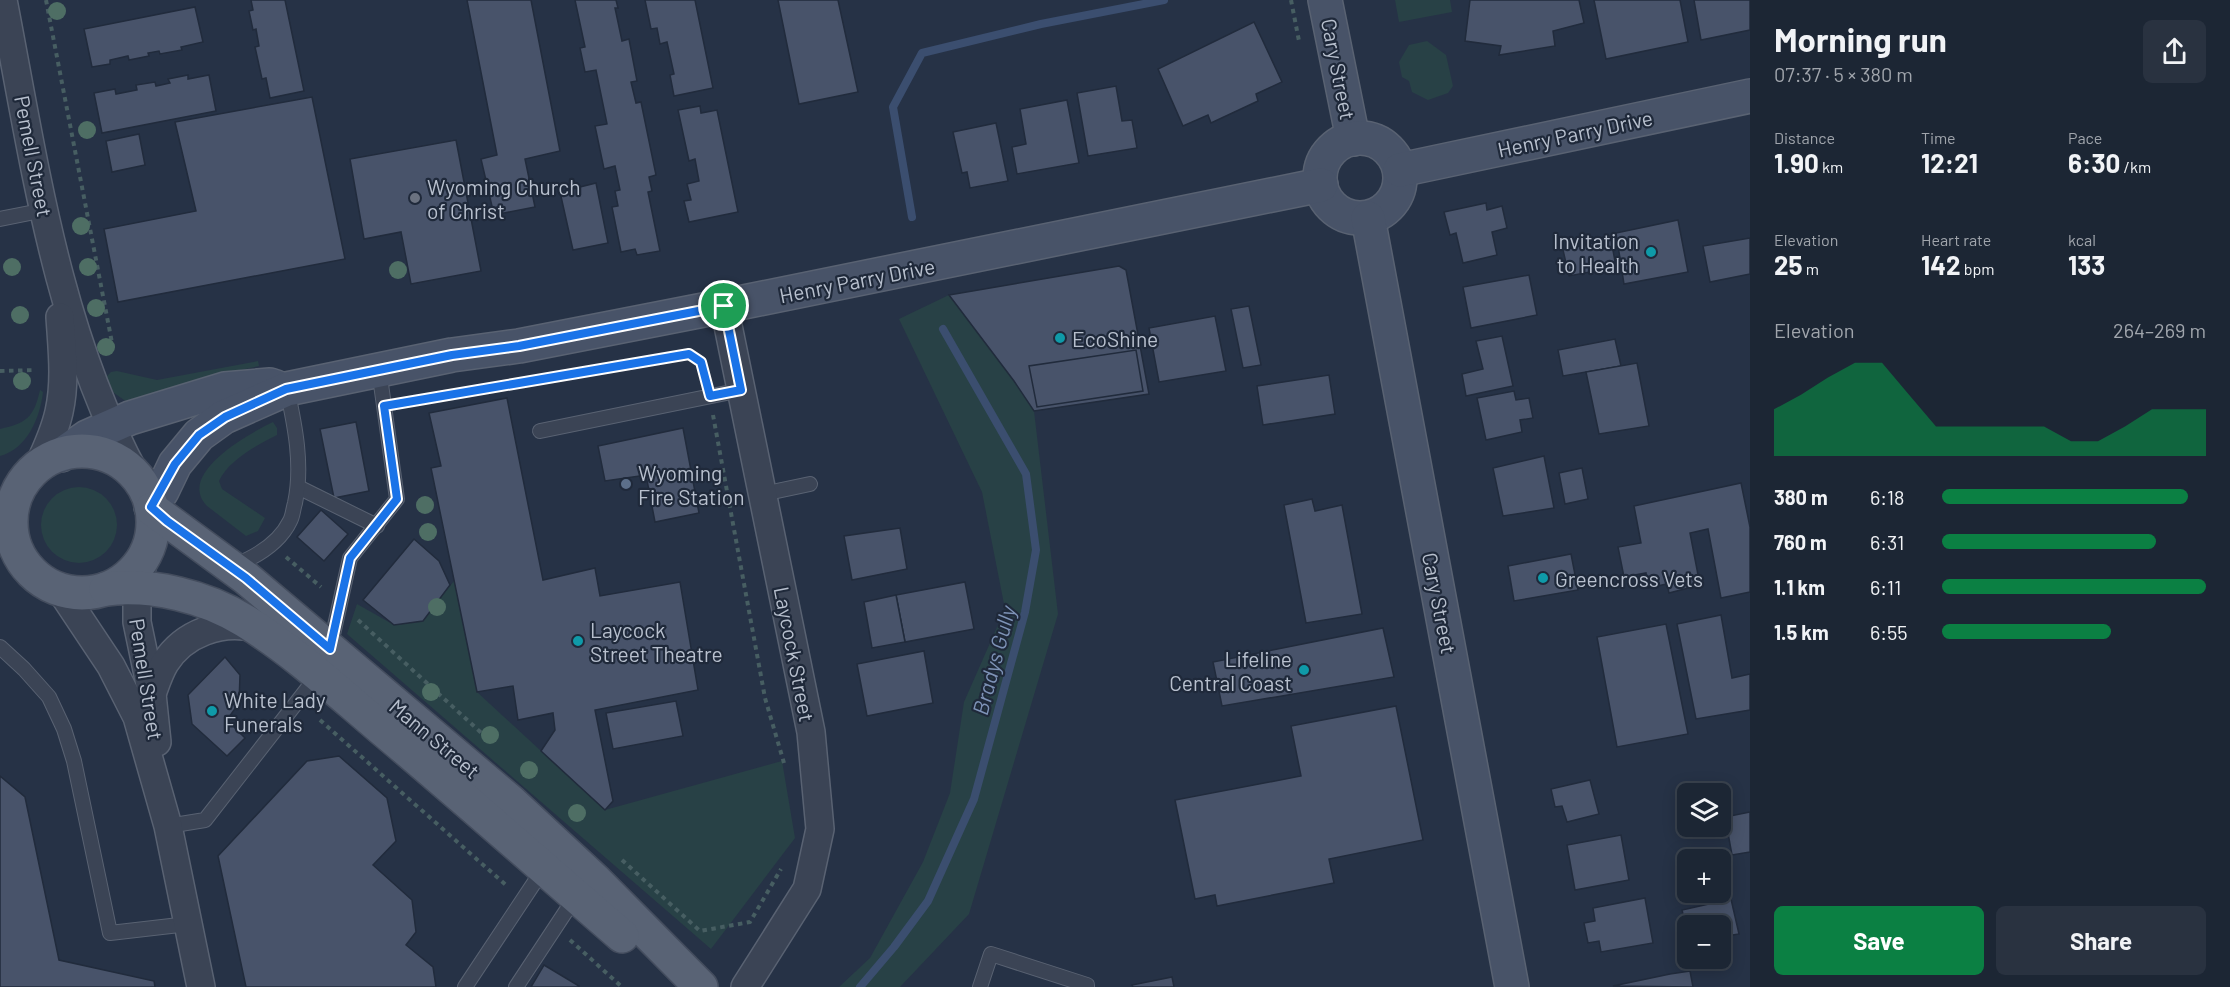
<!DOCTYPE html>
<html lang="en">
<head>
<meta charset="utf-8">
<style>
  :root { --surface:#1c2634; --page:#293240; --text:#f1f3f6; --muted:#a0a5ac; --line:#3a434f; --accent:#0b8043 }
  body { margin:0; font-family:Barlow,sans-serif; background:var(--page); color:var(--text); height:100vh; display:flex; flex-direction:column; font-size:22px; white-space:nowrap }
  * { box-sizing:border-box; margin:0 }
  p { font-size:20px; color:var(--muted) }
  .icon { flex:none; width:33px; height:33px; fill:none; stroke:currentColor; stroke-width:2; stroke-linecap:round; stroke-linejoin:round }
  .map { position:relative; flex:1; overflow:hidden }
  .side { display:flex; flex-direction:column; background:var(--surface); width:480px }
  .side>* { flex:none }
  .controls { position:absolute; left:1677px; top:783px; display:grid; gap:12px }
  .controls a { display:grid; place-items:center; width:54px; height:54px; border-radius:9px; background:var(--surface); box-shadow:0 3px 15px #0003,0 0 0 2px var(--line); font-size:30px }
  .pin { position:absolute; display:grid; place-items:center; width:51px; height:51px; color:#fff; margin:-26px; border:3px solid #fff; border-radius:50%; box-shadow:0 2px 6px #0007 }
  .round { display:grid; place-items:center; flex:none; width:63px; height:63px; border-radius:9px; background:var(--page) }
  .head { display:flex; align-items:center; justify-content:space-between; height:102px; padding:0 24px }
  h1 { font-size:33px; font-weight:700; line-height:45px }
  .metrics { display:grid; grid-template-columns:repeat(3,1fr); gap:9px; height:102px; padding:6px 24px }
  .metrics div { display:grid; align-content:center }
  .metrics b { font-size:26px; font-weight:700 }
  .metrics small { font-size:16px; font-weight:400 }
  .metrics p { font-size:16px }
  .chart { height:168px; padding:12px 24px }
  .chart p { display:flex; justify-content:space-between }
  .chart svg { width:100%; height:108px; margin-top:6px; fill:var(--accent); opacity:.7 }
  .cta { display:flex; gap:12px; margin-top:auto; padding:12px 24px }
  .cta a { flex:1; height:69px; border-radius:9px; background:var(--accent); color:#fff; font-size:24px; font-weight:700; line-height:69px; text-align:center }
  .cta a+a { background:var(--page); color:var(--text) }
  ul { padding:0 24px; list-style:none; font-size:20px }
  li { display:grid; grid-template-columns:96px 72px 1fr; align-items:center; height:45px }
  li i { height:15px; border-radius:8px; background:var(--accent) }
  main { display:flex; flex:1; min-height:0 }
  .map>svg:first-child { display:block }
  .green { fill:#284146 }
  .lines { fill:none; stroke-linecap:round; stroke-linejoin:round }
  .stream { stroke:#3b4e6f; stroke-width:8 }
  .building { fill:#48536a; stroke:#212b3c; stroke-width:1.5 }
  .lane-casing { stroke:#596272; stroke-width:16 }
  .street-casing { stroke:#596272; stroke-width:30 }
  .secondary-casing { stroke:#596272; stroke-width:36 }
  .primary-casing { stroke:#444d5e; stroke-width:36 }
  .path { stroke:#475e62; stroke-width:4; stroke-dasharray:4.5 4.5; stroke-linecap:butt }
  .lane { stroke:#3b4455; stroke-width:14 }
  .street { stroke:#3b4455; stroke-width:27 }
  .secondary { stroke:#485368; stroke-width:33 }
  .primary { stroke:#596375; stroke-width:33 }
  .tree { fill:#4e6e64 }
  .route-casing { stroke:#fff; stroke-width:12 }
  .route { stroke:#1a73e8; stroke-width:8 }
  .worship-dot { fill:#6b7280; stroke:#1f293a; stroke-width:2 }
  .culture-dot { fill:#0f9aa8; stroke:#1f293a; stroke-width:2 }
  .service-dot { fill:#5c6f8a; stroke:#1f293a; stroke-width:2 }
  .labels { text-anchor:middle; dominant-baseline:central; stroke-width:4.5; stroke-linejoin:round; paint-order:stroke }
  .street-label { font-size:21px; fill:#b8c0ce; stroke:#1f293a }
  .poi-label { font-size:21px; fill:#b8c0ce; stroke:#1f293a; text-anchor:start }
  .water-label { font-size:22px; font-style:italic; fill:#7e93b7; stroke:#1f293a }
</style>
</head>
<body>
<main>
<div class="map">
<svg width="1750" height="987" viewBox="0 0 1750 987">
  <rect width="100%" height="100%" fill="#263246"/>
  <g class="green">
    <polygon points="1395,0 1450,0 1452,12 1399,22"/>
    <polygon points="1427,41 1446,55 1453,86 1448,93 1428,100 1412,92 1409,81 1402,77 1399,62 1409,45"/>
    <polygon points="949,295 1014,381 1034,411 1058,614 969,914 900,987 839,987 870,958 923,862 950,793 964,702 1005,609 982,492 899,319"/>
    <polygon points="258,361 259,366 204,378 166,392 127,402 114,393 106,377 111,372 117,371 157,380"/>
    <path d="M40 390 43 392C40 418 27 449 0 456V429C27 423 34 417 40 390Z"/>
    <path d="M273 422 277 428V435C257 445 229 460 219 481L222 489 265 518 258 531 246 536 207 506C176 474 248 434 273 422Z"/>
    <circle cx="79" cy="525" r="38"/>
    <polygon points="454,581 477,692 605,810 782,761 795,838 711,949 347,634 357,604 394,625 422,621"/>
  </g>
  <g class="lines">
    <g class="stream">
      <polyline points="912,217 893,107 922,53 1041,24 1164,0"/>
      <polyline points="860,987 894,947 928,901 974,799 1025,612 1036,550 1026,474 943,329"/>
    </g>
  </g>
  <g class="building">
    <polygon points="251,0 285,0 304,91 270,98 266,78 262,79 255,47 259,46 256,29 253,30 249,11 253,10"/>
    <polygon points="467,0 531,0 560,151 525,159 535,207 494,215 481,159 497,155"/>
    <polygon points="575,0 616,0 618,8 615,8 622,41 629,39 637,81 631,82 636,103 641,102 656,175 649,177 652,191 648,192 660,251 637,255 635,249 621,252 612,207 618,206 615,191 620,190 615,166 604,169 595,126 607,124 596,70 585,72 580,48 585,47"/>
    <polygon points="645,0 695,0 713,88 674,96 670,75 674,74 667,42 660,44 657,28 651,29"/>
    <polygon points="778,0 838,0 858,92 799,104"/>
    <polygon points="1470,0 1579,0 1584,23 1553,31 1555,46 1499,55 1501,46 1465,41"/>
    <polygon points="1594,0 1680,0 1688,42 1606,59"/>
    <polygon points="1694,0 1750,0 1750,30 1701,40"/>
    <polygon points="195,7 203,42 181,47 182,50 160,54 159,51 148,53 149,56 129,60 128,56 110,60 110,64 92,67 84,29"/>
    <polygon points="1254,22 1282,82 1256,94 1258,101 1211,123 1208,115 1183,126 1158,69"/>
    <polygon points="188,75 188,79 209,75 216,111 102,133 94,93 115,89 116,94 137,90 136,85 155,82 156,86 170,83 168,79"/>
    <polygon points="1116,86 1122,121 1132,120 1137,148 1088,156 1077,93"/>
    <polygon points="312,97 345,259 118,302 104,229 196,211 175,122"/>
    <polygon points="1067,100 1079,163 1017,174 1012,147 1026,144 1020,109"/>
    <polygon points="700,106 701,113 717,110 738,212 689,222 684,201 691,200 687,184 699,181 695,159 689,161 678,110"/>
    <polygon points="996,123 1008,181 970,188 967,172 962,173 953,132"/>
    <polygon points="139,134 145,165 112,172 106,141"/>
    <polygon points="456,140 481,271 411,284 401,232 364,239 350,159"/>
    <polygon points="596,183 608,243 573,250 560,192"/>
    <polygon points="1486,203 1487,210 1502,206 1507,228 1492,232 1497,255 1463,263 1456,233 1450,235 1444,212"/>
    <polygon points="1678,220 1688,272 1624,284 1616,233"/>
    <polygon points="1750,238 1750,274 1710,282 1703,246"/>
    <polygon points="1611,239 1616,267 1569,276 1563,250"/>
    <polygon points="1119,266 1126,270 1149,394 1034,411 1014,381 949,295"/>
    <polygon points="1529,275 1537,315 1471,328 1463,287"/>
    <polygon points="1249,306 1261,365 1243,368 1231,309"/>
    <polygon points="1215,316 1226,371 1159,382 1149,328"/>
    <polygon points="1502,336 1513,386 1466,396 1462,374 1483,369 1476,341"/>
    <polygon points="1615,339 1621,366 1563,376 1558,350"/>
    <polygon points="1136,350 1143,391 1037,407 1029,366"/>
    <polygon points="1637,363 1649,426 1599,434 1586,372"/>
    <polygon points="1329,375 1335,414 1263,425 1257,386"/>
    <polygon points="1514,391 1516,400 1529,398 1533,418 1520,420 1522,432 1486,440 1477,398"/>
    <polygon points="507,398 543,580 595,568 600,596 680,582 698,690 595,710 613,801 605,810 541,751 555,730 553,713 518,720 513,686 477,692 431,468 441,466 429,413"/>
    <polygon points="356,422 369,491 334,498 320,429"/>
    <polygon points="683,428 699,513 655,522 646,475 605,481 598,446"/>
    <polygon points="1544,456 1554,508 1503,516 1493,468"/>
    <polygon points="1582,468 1588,499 1565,504 1559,473"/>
    <polygon points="1741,483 1750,527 1750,592 1721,598 1708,529 1690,533 1700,585 1669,593 1667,584 1648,588 1646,573 1624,577 1618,547 1641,543 1634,506"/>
    <polygon points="1312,499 1315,511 1342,505 1362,614 1306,623 1284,505"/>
    <polygon points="321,510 348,534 324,561 297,537"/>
    <polygon points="900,528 907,569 852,580 844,536"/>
    <polygon points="414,539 439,561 450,585 423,621 394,625 363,600"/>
    <polygon points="1571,554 1578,590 1514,601 1508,566"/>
    <polygon points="965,582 974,629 905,642 896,595"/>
    <polygon points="896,595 905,642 872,648 864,602"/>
    <polygon points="1721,615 1732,678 1750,674 1750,710 1696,719 1677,624"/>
    <polygon points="1666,624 1688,734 1617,747 1597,637"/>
    <polygon points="1383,628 1394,677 1222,706 1213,662"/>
    <polygon points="924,651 933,703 867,716 857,664"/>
    <polygon points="225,657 240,675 239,703 227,720 245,738 227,756 192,724 188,695"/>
    <polygon points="676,701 683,736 613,749 606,713"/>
    <polygon points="1396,706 1423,840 1329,859 1334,883 1217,906 1215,895 1195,899 1175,800 1301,776 1291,726"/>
    <polygon points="339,756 387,798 396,841 373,865 412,900 416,932 406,945 433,967 436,987 246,987 218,856 307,761"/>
    <polygon points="0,776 25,797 59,960 154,981 155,987 0,987"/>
    <polygon points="1590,780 1599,814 1567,822 1562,806 1555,807 1551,789"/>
    <polygon points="1750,812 1750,852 1732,855 1725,817"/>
    <polygon points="1621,835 1629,880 1575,890 1567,845"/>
    <polygon points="1645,898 1653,943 1601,952 1599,941 1588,943 1584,923 1595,921 1593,908"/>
    <polygon points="1731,899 1739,934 1720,937 1720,926 1688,926 1688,936 1682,910"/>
    <polygon points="544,965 579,986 579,987 531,987"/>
    <polygon points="1690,971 1693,987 1613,986 1670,974"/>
    <polygon points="1172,977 1174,987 1133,987 1132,985"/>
  </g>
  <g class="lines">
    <defs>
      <g id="lane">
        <polyline points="0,219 45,210"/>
        <polyline points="540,431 741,390"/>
        <polyline points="298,487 377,526"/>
        <polyline points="763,494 810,484"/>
        <path d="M233 566C256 557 279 544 290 521 293 516 293 509 295 503 303 465 295 426 287 389"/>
        <polyline points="0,647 24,669 49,697 64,729 74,761 110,933 188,924"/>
        <polyline points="330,648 350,558 397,499 379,370"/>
        <polyline points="168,826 205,820 318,675"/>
        <polyline points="465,987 544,868"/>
        <polyline points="516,987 576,896"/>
        <polyline points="980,987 991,954 1087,985 1087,987"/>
      </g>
      <g id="street">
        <path d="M3 0C34 161 57 331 136 476"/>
        <polyline points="724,306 811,732 820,829 807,889 745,987"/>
        <path d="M39 465C47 448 55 430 59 412 66 381 62 348 60 317"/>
        <polyline points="145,555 137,587 137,622 152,694 157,742"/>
        <polyline points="59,588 111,666 137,717 168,826 201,987"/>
        <path d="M152 694C156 683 159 673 165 663 184 633 221 620 255 628"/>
      </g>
      <g id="secondary">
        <polyline points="1325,0 1353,139"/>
        <circle cx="1360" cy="178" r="40"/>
        <polyline points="1400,170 1750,96"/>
        <polyline points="1368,218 1512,987"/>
        <polyline points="61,455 87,437 130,418 225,389 270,385 276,387"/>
        <polyline points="151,507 162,491 175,464 199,435 224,417 287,389 452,355 519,346 724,306 1321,185"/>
      </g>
      <g id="primary">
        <circle cx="82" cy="522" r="71"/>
        <polyline points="152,509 246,578 510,801 596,881 701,987"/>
        <path d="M106 589C154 584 204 596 245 621 294 651 337 691 381 728 462 796 542 867 622 936"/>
      </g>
    </defs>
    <use href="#lane" class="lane-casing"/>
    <use href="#street" class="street-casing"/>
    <use href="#secondary" class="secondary-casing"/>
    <use href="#primary" class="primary-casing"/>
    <g class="path">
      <polyline points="46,0 113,348"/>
      <polyline points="1291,0 1299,41"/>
      <polyline points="0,371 36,370"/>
      <polyline points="405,402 689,354 701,362 705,378"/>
      <polyline points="713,415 765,698 784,763"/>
      <polyline points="286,557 321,587"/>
      <polyline points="358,620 488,739"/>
      <polyline points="320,720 507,886"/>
      <polyline points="622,860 700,931 750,922 781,869"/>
      <polyline points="570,940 622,987"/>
    </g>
    <use href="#lane" class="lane"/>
    <use href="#street" class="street"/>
    <use href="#secondary" class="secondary"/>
    <use href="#primary" class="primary"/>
  </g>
  <g class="tree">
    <circle cx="57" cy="11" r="9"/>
    <circle cx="87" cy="130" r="9"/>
    <circle cx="81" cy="226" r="9"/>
    <circle cx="12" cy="267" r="9"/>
    <circle cx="88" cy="267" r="9"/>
    <circle cx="398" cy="270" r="9"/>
    <circle cx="96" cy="308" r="9"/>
    <circle cx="20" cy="315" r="9"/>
    <circle cx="106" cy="347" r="9"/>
    <circle cx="22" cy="381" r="9"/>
    <circle cx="425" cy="505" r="9"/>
    <circle cx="428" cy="532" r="9"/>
    <circle cx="437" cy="607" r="9"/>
    <circle cx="431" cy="692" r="9"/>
    <circle cx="490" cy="735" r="9"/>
    <circle cx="529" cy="770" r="9"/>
    <circle cx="577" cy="813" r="9"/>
  </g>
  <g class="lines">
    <defs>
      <polygon id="route" points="724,306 741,390 710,396 701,362 689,354 384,406 397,499 350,558 330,649 246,578 167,521 151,507 175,464 199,435 225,417 286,389 452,355 519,346"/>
    </defs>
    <use href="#route" class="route-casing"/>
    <use href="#route" class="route"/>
  </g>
  <circle class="worship-dot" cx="415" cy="198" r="6"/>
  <g class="culture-dot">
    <circle cx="1651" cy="252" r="6"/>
    <circle cx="1060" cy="338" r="6"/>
    <circle cx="1543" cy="578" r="6"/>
    <circle cx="578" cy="641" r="6"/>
    <circle cx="1304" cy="670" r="6"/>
    <circle cx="212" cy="711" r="6"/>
  </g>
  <circle class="service-dot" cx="626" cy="484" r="6"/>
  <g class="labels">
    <g class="street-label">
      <text transform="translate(1339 69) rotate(79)">Cary Street</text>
      <text transform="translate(1575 133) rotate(-12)">Henry Parry Drive</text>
      <text transform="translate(34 156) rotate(79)">Pemell Street</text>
      <text transform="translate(857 280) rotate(-11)">Henry Parry Drive</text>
      <text transform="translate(1440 603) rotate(79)">Cary Street</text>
      <text transform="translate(795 654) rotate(79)">Laycock Street</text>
      <text transform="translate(147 679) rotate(81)">Pemell Street</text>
      <text transform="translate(435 738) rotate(40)">Mann Street</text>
    </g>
    <g class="poi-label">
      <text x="427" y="186">Wyoming Church<tspan x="427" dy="24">of Christ</tspan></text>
      <text x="1639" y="240" text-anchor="end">Invitation<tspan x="1639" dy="24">to Health</tspan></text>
      <text x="1072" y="338">EcoShine</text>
      <text x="638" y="472">Wyoming<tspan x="638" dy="24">Fire Station</tspan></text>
      <text x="1555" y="578">Greencross Vets</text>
      <text x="590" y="629">Laycock<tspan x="590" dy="24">Street Theatre</tspan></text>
      <text x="1292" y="658" text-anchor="end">Lifeline<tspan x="1292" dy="24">Central Coast</tspan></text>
      <text x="224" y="699">White Lady<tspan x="224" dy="24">Funerals</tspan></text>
    </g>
    <g class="water-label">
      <text transform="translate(993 660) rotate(-75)">Bradys Gully</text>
    </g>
  </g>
</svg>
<div class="controls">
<a><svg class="icon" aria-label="layers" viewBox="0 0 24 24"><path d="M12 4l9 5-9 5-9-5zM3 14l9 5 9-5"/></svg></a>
<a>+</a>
<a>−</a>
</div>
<div class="pin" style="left:724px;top:306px;background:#1e9e55"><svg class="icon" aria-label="arrive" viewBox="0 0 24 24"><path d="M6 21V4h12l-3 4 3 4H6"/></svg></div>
</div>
<section class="side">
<div class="head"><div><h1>Morning run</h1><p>07:37 · 5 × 380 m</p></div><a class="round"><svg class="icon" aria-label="share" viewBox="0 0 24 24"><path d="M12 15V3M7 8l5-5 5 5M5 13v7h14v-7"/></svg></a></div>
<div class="metrics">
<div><p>Distance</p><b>1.90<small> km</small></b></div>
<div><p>Time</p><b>12:21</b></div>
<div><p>Pace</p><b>6:30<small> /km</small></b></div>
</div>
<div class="metrics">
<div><p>Elevation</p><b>25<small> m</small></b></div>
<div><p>Heart rate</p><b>142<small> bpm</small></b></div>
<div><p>kcal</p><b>133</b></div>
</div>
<div class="chart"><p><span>Elevation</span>264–269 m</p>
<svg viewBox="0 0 160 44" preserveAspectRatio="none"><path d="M0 44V25L10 19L20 12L30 6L40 6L50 19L60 32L70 32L80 32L90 32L100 32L110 38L120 38L130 32L140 25L150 25L160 25V44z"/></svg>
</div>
<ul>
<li><b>380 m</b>6:18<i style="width:93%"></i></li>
<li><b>760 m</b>6:31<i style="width:81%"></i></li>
<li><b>1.1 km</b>6:11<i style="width:100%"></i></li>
<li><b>1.5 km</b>6:55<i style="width:64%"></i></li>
</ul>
<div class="cta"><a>Save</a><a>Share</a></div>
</section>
</main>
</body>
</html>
